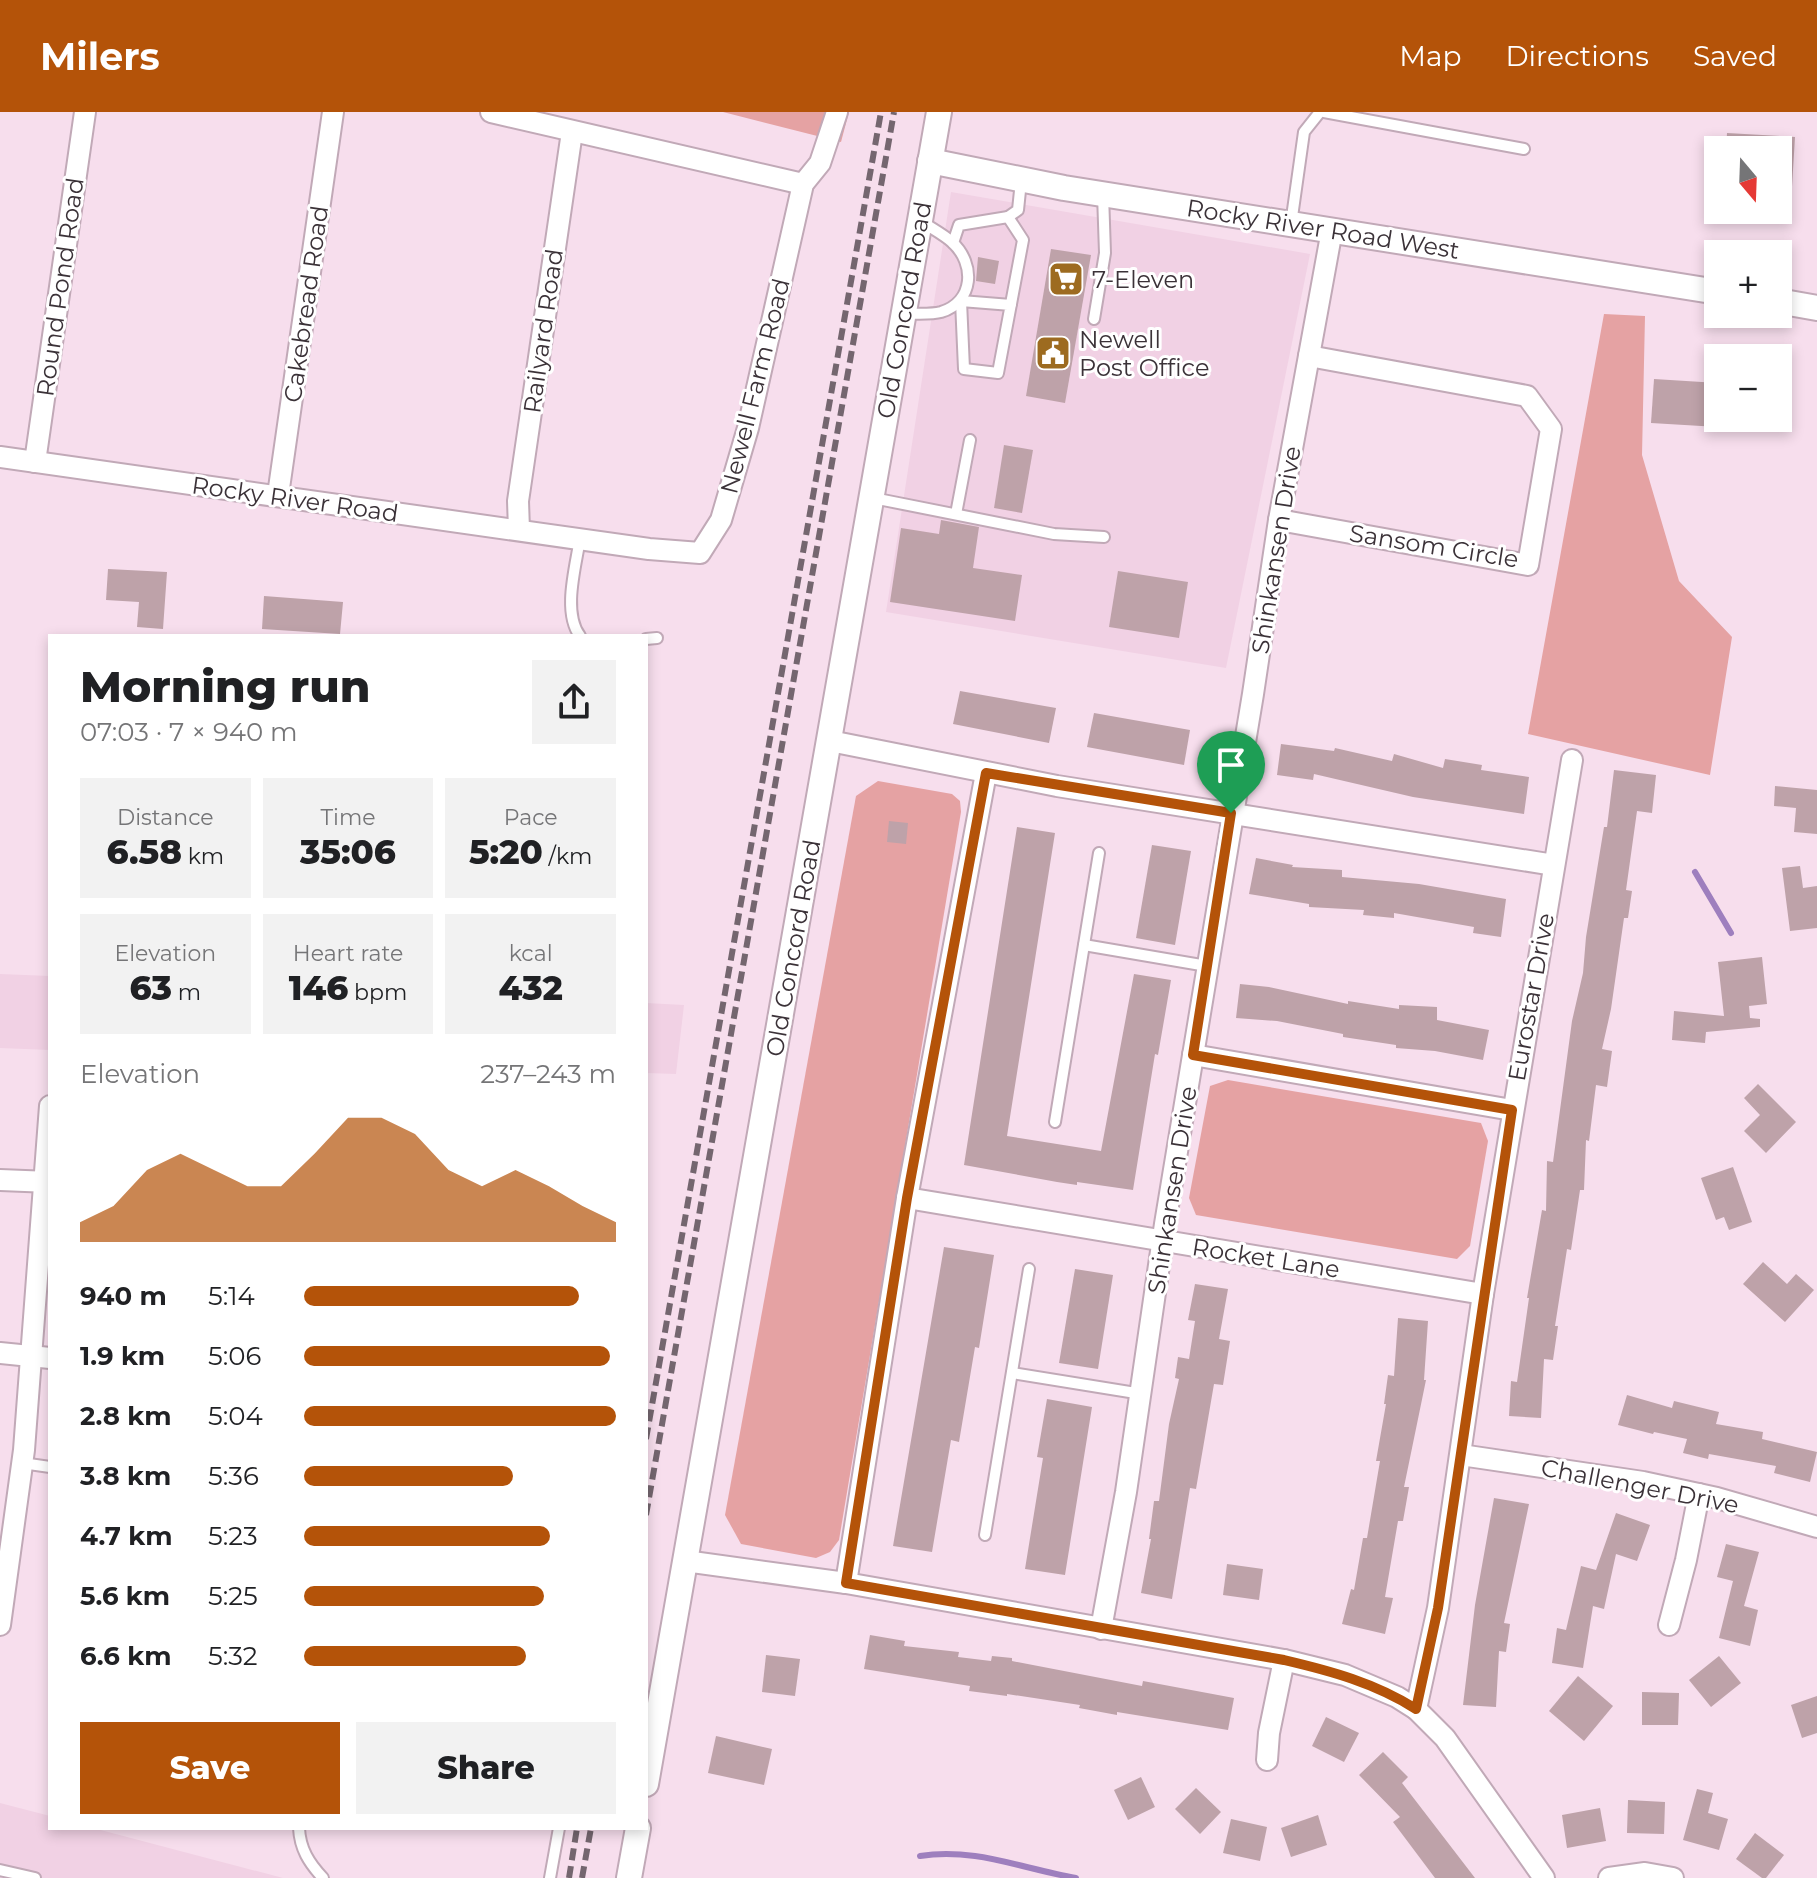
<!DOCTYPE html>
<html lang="en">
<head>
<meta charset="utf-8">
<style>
  :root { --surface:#fff; --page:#f2f2f2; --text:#202124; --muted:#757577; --accent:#b45309 }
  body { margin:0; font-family:Montserrat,sans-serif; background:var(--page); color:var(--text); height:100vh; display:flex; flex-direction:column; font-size:30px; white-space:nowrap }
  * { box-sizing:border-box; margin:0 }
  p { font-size:26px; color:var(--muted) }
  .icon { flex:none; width:44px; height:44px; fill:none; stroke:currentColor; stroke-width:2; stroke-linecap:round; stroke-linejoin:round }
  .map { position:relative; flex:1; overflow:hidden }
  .panel { position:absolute; left:48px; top:522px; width:600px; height:1196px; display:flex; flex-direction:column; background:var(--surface); border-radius:0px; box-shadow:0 4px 12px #0003 }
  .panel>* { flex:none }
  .needle { width:52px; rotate:161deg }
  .buttons { position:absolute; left:1704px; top:24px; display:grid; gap:16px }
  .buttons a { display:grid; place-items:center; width:88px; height:88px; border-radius:0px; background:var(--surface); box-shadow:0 4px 12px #0003; font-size:40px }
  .pin { position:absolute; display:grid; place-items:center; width:68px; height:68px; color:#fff; margin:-82px -34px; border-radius:50% 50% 50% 0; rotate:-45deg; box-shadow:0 0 8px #0007 }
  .pin .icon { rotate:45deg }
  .round { display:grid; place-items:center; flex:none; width:84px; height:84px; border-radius:0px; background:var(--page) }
  .head { display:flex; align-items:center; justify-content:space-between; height:136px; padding:0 32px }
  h1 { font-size:44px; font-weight:800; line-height:60px }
  .stats { display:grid; grid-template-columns:repeat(3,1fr); gap:12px; height:136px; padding:8px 32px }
  .stats div { display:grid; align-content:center; border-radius:0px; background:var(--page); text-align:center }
  .stats b { font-size:34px; font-weight:800 }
  .stats small { font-size:22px; font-weight:400 }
  .stats p { font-size:22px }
  .chart { height:224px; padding:16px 32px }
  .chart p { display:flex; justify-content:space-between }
  .chart svg { width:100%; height:144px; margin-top:8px; fill:var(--accent); opacity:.7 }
  .cta { display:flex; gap:16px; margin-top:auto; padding:16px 32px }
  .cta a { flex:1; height:92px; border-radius:0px; background:var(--accent); color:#fff; font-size:32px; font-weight:800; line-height:92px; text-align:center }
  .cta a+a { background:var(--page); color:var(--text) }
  ul { padding:0 32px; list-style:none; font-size:26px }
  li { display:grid; grid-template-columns:128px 96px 1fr; align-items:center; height:60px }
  li i { height:20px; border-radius:10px; background:var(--accent) }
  header { display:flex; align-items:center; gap:48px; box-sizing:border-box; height:112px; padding:0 40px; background:var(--accent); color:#fff }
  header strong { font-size:38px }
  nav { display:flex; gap:44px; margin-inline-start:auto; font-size:28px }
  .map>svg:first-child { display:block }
  .built { fill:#f1d1e4 }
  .green { fill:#e5a2a3 }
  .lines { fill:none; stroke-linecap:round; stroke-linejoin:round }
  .stream { stroke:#9e7fbe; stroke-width:6 }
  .building { fill:#bea2a9 }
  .service-casing { stroke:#c1a9b7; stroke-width:14 }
  .minor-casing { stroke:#c1a9b7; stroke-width:24 }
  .tertiary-casing { stroke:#c1a9b7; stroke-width:28 }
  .service { stroke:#fff; stroke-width:10 }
  .minor { stroke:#fff; stroke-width:20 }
  .tertiary { stroke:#fff; stroke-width:24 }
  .rail { stroke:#74666f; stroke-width:6; stroke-dasharray:12 6; stroke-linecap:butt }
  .route-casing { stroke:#fff; stroke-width:16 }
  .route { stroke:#b45309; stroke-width:10 }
  .labels { text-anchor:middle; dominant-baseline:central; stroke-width:6; stroke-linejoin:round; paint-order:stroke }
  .street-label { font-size:24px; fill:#3b3238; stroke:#fff }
  .poi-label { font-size:24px; fill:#3b3238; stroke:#fff; text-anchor:start }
</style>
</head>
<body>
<header>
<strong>Milers</strong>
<nav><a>Map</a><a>Directions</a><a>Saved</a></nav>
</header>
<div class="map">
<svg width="1817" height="1766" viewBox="0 0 1817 1766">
  <rect width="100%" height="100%" fill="#f7deed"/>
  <g class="built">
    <polygon points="951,80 1310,142 1226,556 886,500"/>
    <polygon points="0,862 50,864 50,938 0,936"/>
    <polygon points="646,891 684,893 676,962 646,961"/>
    <polygon points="0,1691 50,1704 50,1716 93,1716 283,1766 0,1766"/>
  </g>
  <g class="green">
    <polygon points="723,0 849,0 841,30"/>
    <polygon points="1604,202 1645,204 1642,343 1679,469 1732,525 1710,663 1528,622"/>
    <polygon points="878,669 952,682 960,689 961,700 839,1428 830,1440 816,1446 741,1432 725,1403 856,684"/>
    <polygon points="1228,968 1481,1011 1488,1029 1470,1134 1457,1147 1196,1103 1189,1086 1210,974"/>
  </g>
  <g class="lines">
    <g class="stream">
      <polyline points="1695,760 1731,821"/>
      <path d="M920 1744C974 1735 1023 1757 1076 1766"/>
    </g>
  </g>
  <g class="building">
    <polygon points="1727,21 1795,25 1791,91 1778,91 1778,38 1726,38"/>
    <polygon points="1051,137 1091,143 1065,291 1026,284"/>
    <polygon points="978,145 999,149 995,172 976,169"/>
    <polygon points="1654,267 1718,271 1718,315 1651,311"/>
    <polygon points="1004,333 1033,338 1022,401 994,396"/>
    <polygon points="941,408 979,415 973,456 1022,463 1015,509 890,490 901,416 939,422"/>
    <polygon points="108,457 167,460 163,517 137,515 139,490 106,488"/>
    <polygon points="1118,459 1188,470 1179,526 1109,515"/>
    <polygon points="264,484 343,490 340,522 262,517"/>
    <polygon points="960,579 1056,596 1049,631 953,612"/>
    <polygon points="1094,601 1190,618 1184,653 1087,635"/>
    <polygon points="1281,632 1334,639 1335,636 1392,649 1394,642 1443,656 1445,647 1482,653 1481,658 1529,665 1524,702 1413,685 1314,662 1313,668 1277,663"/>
    <polygon points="1614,658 1656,663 1652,701 1637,699 1626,778 1632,779 1628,806 1624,806 1611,897 1602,937 1612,939 1607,975 1596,973 1589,1029 1586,1028 1584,1078 1580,1078 1571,1138 1567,1137 1555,1214 1558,1214 1553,1248 1544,1247 1541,1306 1509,1304 1511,1269 1517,1270 1529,1186 1527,1186 1542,1098 1546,1099 1547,1049 1553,1050 1572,909 1583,861 1586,825 1604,715 1607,715"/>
    <polygon points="1775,674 1817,678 1817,722 1794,720 1796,696 1774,694"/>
    <polygon points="889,709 908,711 906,732 887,730"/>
    <polygon points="1017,715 1055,721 1007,1024 1101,1039 1134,862 1171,868 1158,943 1155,942 1133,1078 1077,1070 1077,1073 1057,1070 964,1053"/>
    <polygon points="1152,733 1191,739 1175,833 1136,826"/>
    <polygon points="1256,746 1293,753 1292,755 1342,758 1342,765 1419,772 1506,787 1501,825 1473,821 1474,815 1394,801 1394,806 1363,803 1364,798 1309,795 1309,792 1249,782"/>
    <polygon points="1800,754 1803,776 1817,774 1817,816 1790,819 1782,756"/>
    <polygon points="1762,845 1767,892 1749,894 1750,906 1760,907 1760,915 1706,920 1705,931 1672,928 1674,899 1724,904 1718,850"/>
    <polygon points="1240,872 1269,875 1348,892 1348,889 1399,897 1399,893 1437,895 1437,908 1489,918 1483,948 1435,939 1396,936 1396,933 1343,925 1343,922 1277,909 1236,906"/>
    <polygon points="1758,972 1796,1010 1766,1041 1744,1019 1760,1003 1744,986"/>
    <polygon points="1733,1055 1752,1110 1729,1118 1724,1105 1716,1108 1701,1066"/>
    <polygon points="944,1135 994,1143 979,1236 975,1235 959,1330 951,1328 932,1440 893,1434"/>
    <polygon points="1763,1150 1787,1172 1796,1162 1814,1178 1785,1210 1743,1172"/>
    <polygon points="1075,1157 1113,1163 1098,1257 1059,1251"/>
    <polygon points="1195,1172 1228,1177 1219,1227 1230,1229 1223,1273 1214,1272 1196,1377 1190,1376 1172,1487 1141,1481 1151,1427 1149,1427 1154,1389 1159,1389 1169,1312 1179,1267 1175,1266 1178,1245 1189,1247 1195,1209 1188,1208"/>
    <polygon points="1398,1206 1428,1209 1424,1268 1426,1268 1404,1375 1409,1375 1403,1409 1398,1409 1385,1485 1393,1486 1385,1522 1342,1512 1351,1477 1354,1478 1363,1426 1367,1426 1380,1349 1376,1349 1386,1292 1384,1292 1388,1263 1394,1264"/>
    <polygon points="1627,1283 1672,1296 1674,1289 1719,1300 1716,1312 1763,1320 1762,1327 1817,1340 1810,1370 1774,1361 1776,1354 1709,1342 1708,1347 1683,1341 1687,1327 1654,1320 1653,1322 1618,1313"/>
    <polygon points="1047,1287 1092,1295 1065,1463 1025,1457 1043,1346 1037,1345"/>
    <polygon points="1494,1386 1529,1392 1504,1511 1510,1512 1506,1540 1499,1539 1496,1595 1463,1593 1475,1493"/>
    <polygon points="1616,1401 1650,1413 1637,1449 1616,1442 1604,1497 1593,1494 1583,1556 1552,1551 1557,1516 1566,1518 1581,1454 1596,1458"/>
    <polygon points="1726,1432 1759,1440 1744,1494 1758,1498 1750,1534 1719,1526 1733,1469 1717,1465"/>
    <polygon points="1227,1452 1263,1457 1259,1488 1223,1483"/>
    <polygon points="870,1523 905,1529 904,1534 959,1540 958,1545 991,1549 992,1544 1012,1546 1012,1549 1142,1574 1143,1569 1234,1586 1228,1618 1117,1600 1117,1603 1079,1596 1080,1593 1007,1582 1007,1584 969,1579 970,1574 864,1557"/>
    <polygon points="766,1543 800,1547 795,1584 762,1580"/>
    <polygon points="1719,1544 1741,1571 1711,1595 1689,1568"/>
    <polygon points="1578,1564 1613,1594 1584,1629 1549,1599"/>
    <polygon points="1642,1580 1679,1581 1678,1613 1642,1613"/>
    <polygon points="1817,1584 1817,1621 1802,1626 1791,1593"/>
    <polygon points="1326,1605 1359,1621 1344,1650 1312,1634"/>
    <polygon points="716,1624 772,1637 764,1673 708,1661"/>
    <polygon points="1383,1640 1408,1665 1402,1671 1475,1766 1435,1766 1393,1710 1400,1705 1359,1663"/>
    <polygon points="1141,1665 1155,1695 1128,1708 1114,1678"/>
    <polygon points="1196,1676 1221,1700 1200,1722 1175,1697"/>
    <polygon points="1697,1677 1713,1681 1708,1701 1728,1707 1719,1738 1683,1728"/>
    <polygon points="1628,1688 1665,1690 1664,1722 1627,1721"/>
    <polygon points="1600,1696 1606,1729 1567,1736 1562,1703"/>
    <polygon points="1318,1703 1327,1733 1291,1745 1281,1716"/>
    <polygon points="1231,1707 1267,1715 1260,1749 1223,1741"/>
    <polygon points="1755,1721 1784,1743 1766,1766 1762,1766 1736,1747"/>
  </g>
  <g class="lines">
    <defs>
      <g id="service">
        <polyline points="1324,0 1524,37"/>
        <polyline points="1008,105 1023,128 998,261 964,257 961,189 1011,193"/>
        <polyline points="1291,112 1304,20 1320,0"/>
        <polyline points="953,131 959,113 1008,105 1018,98 1021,69"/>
        <path d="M903 202C915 201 930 203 941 200 974 190 976 152 952 130 943 122 931 116 921 109"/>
        <polyline points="1094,207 1105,141 1103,82"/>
        <polyline points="873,386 1054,422 1104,425"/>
        <polyline points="956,402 970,328"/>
        <path d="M580 426C576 454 562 500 580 524"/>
        <polyline points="646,527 657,526"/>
        <polyline points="1084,833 1207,854"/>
        <polyline points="1055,1010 1099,741"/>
        <polyline points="1012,1261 1142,1282"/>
        <polyline points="22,1351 50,1355"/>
        <polyline points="985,1423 1029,1157"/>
        <path d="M299 1716C300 1737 309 1751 323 1766"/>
        <polyline points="0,1758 35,1766"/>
        <polyline points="550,1766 559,1716"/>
      </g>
      <g id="minor">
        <polyline points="491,0 803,72"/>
        <polyline points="0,345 649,437 700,441 721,408 748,316 803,72 820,51 837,0"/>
        <polyline points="35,350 85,0"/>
        <polyline points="278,383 333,0"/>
        <polyline points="1279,408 1528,453 1551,317 1527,284 1309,244"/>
        <polyline points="519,418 518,389 572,20"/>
        <polyline points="830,629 1057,674 1554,753"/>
        <polyline points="1193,943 1512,998"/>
        <polyline points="0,1068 50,1070"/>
        <polyline points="907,1086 1483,1182"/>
        <polyline points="0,1241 50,1246"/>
        <polyline points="1461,1343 1643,1370 1717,1386 1817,1415"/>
        <polyline points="685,1449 846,1471 1284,1548 1345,1563 1397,1585 1416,1597 1445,1626 1544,1766"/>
        <polyline points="846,1471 907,1086 986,661"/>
        <polyline points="0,1513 24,1338 50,994"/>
        <polyline points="1669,1513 1686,1448 1699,1382"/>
        <polyline points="1101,1517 1126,1380 1165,1112 1253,582 1279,408 1332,118"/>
        <polyline points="1416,1597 1438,1496 1483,1182 1572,648"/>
        <polyline points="1267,1648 1269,1621 1284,1548"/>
        <polyline points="1609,1766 1645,1761 1673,1766"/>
      </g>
      <g id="tertiary">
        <polyline points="930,49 1064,76 1718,180"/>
        <polyline points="1778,189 1817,196"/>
        <polyline points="646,1672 939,0"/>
        <polyline points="629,1766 638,1716"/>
      </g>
    </defs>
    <use href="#service" class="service-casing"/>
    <use href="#minor" class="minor-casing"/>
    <use href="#tertiary" class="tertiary-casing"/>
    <use href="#service" class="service"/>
    <use href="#minor" class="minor"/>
    <use href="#tertiary" class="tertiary"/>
    <g class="rail">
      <polyline points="646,1327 881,0"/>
      <polyline points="646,1403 894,0"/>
      <polyline points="569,1766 577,1716"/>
      <polyline points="582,1766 591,1716"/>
    </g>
  </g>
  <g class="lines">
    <defs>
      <path id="route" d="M986 661 1231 701 1193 943 1512 998 1438 1496 1416 1597C1375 1571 1331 1559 1284 1548L846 1471 907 1086Z"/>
    </defs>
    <use href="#route" class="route-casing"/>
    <use href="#route" class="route"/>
  </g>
  <defs>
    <symbol id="supermarket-square" viewBox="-11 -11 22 22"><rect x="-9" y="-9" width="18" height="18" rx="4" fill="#9d6b20" stroke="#fff"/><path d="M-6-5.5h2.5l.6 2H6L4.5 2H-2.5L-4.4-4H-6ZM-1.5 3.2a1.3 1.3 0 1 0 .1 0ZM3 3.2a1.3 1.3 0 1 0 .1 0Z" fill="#fff"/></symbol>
    <symbol id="civic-square" viewBox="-11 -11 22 22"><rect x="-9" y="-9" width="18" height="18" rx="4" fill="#9d6b20" stroke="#fff"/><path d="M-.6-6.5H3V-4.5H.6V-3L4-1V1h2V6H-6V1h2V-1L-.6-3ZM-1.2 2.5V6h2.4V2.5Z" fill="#fff"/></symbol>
  </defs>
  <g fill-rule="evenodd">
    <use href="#supermarket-square" x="1046" y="147" width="40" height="40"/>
    <use href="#civic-square" x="1033" y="221" width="40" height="40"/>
  </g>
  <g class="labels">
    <g class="street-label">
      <text transform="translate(1323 117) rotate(9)">Rocky River Road West</text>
      <text transform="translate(60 175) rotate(-82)">Round Pond Road</text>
      <text transform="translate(306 192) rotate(-82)">Cakebread Road</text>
      <text transform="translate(904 198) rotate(-80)">Old Concord Road</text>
      <text transform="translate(543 219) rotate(-82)">Railyard Road</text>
      <text transform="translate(755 274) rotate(-76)">Newell Farm Road</text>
      <text transform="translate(295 387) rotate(8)">Rocky River Road</text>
      <text transform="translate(1434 434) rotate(9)">Sansom Circle</text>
      <text transform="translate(1276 438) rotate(-81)">Shinkansen Drive</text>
      <text transform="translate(793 836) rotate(-80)">Old Concord Road</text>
      <text transform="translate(1531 885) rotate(-80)">Eurostar Drive</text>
      <text transform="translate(1172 1078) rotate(-81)">Shinkansen Drive</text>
      <text transform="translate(1266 1146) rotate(9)">Rocket Lane</text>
      <text transform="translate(1640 1374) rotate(11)">Challenger Drive</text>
    </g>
    <g class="poi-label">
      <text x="1092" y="167">7-Eleven</text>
      <text x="1079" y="227">Newell<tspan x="1079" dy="28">Post Office</tspan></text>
    </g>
  </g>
</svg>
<div class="buttons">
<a><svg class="needle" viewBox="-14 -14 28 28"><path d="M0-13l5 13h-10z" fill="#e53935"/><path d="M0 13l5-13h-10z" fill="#757577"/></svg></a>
<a>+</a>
<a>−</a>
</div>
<div class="pin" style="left:1231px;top:701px;background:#1e9e55"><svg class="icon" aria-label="arrive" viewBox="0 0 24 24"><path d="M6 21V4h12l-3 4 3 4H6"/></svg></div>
<section class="panel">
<div class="head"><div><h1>Morning run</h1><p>07:03 · 7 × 940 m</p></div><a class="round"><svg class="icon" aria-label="share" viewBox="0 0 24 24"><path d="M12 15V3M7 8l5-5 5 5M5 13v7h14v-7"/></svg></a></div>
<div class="stats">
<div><p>Distance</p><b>6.58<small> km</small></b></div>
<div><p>Time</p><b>35:06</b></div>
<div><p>Pace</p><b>5:20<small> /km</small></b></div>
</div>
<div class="stats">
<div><p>Elevation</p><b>63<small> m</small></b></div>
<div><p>Heart rate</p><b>146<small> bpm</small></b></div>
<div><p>kcal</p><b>432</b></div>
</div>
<div class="chart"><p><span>Elevation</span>237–243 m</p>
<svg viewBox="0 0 160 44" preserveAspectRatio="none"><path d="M0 44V38L10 33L20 22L30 17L40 22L50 27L60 27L70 17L80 6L90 6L100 11L110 22L120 27L130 22L140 27L150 33L160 38V44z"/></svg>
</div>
<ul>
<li><b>940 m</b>5:14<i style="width:88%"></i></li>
<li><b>1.9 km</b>5:06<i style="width:98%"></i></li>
<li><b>2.8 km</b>5:04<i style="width:100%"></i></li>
<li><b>3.8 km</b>5:36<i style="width:67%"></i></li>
<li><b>4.7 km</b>5:23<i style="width:79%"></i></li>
<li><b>5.6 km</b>5:25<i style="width:77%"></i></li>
<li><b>6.6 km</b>5:32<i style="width:71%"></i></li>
</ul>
<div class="cta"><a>Save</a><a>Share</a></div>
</section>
</div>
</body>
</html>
